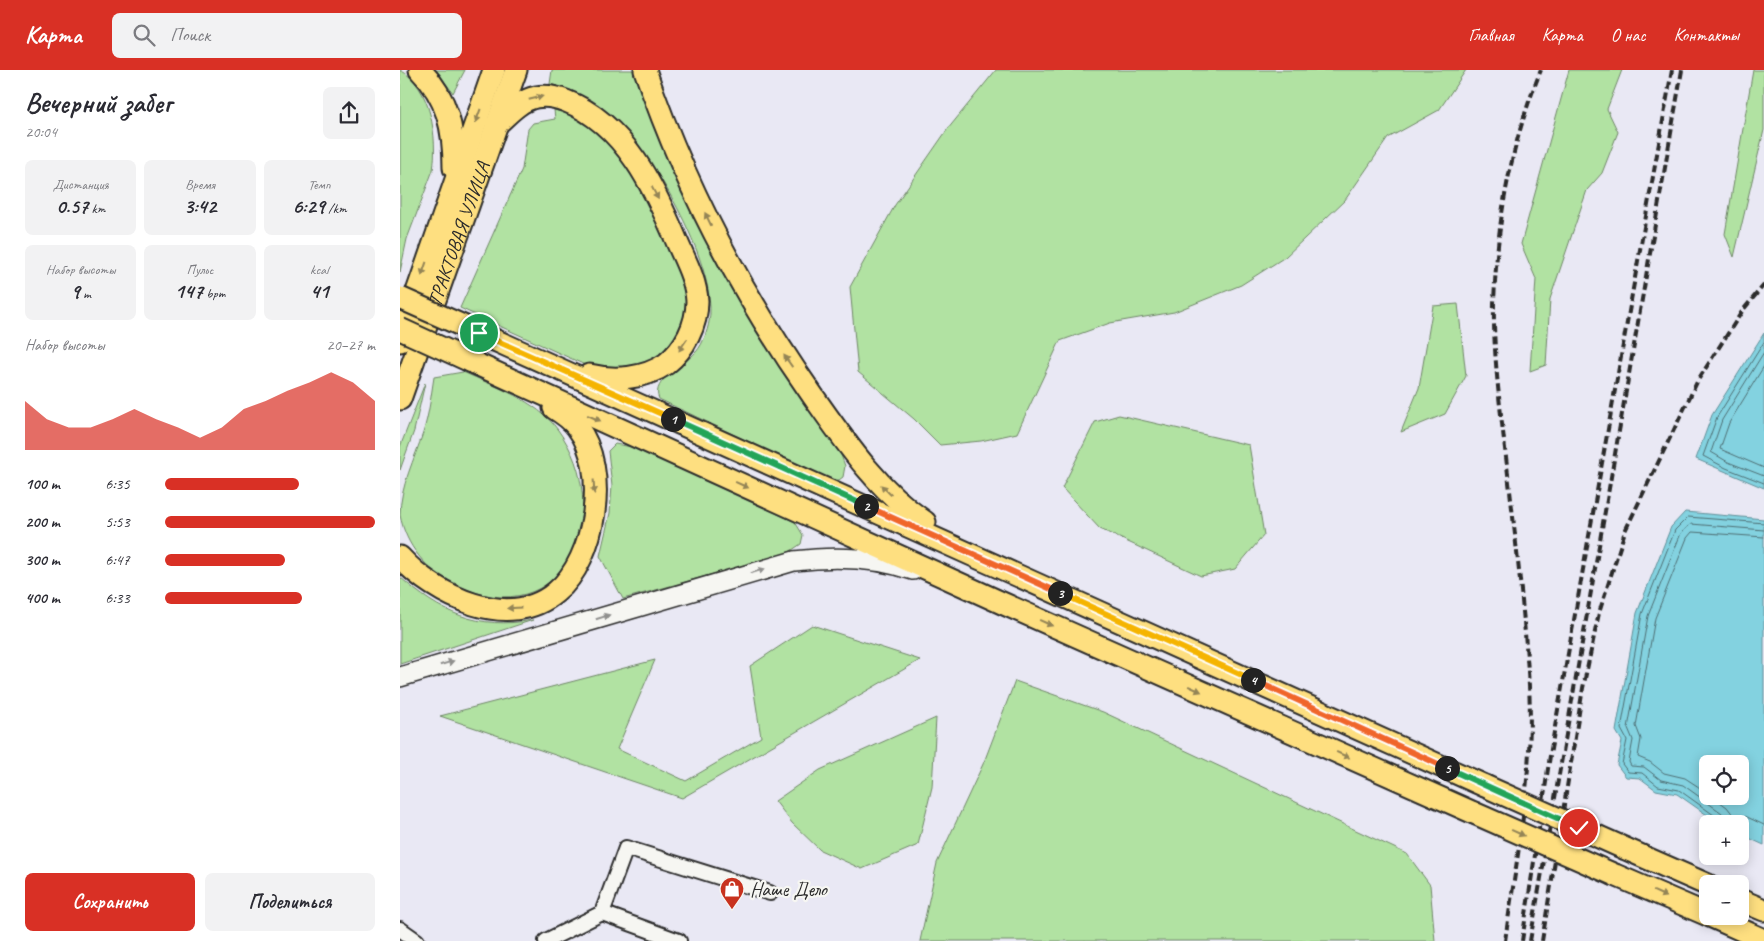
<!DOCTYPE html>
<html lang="ru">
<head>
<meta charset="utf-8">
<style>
  :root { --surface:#fff; --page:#f2f2f3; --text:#2b2b33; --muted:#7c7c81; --accent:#d93025 }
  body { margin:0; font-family:Caveat,sans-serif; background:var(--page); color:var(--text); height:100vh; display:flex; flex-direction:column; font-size:19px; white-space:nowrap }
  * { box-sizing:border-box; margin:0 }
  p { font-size:16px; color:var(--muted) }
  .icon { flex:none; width:28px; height:28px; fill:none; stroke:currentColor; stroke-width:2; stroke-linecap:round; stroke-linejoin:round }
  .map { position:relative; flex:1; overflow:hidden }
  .panel { display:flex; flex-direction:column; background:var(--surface); width:400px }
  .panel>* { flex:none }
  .fabs { position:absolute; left:1299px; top:685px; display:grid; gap:10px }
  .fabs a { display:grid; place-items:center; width:50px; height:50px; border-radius:8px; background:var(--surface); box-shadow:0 2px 12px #0003; font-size:25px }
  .pin { position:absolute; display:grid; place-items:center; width:42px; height:42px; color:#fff; margin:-21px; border:2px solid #fff; border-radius:50%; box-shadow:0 1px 5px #0007 }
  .km { position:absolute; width:25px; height:25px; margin:-12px; border-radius:50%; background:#222; color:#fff; font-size:14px; line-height:25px; text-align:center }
  .round { display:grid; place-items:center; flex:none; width:52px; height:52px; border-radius:8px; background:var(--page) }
  .summary { display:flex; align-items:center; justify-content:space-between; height:85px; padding:0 25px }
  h1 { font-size:28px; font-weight:700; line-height:38px }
  .metrics { display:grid; grid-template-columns:repeat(3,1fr); gap:8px; height:85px; padding:5px 25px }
  .metrics div { display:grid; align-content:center; border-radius:8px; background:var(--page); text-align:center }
  .metrics b { font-size:21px; font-weight:700 }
  .metrics small { font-size:14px; font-weight:400 }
  .metrics p { font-size:14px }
  .chart { height:140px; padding:10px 25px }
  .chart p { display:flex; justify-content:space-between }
  .chart svg { width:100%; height:90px; margin-top:5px; fill:var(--accent); opacity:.7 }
  .primary-button { display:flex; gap:10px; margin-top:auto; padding:10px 25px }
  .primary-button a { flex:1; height:58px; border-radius:8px; background:var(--accent); color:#fff; font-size:20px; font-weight:700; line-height:58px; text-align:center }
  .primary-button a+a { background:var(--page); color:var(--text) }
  ul { padding:0 25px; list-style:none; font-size:16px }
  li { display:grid; grid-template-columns:80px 60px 1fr; align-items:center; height:38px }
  li i { height:12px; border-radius:6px; background:var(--accent) }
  header { display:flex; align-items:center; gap:30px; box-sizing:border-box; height:70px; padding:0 25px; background:var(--accent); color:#fff }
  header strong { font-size:24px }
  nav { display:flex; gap:28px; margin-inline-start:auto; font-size:18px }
  .search { width:350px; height:45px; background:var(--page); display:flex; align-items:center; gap:12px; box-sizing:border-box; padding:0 18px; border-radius:8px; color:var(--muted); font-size:19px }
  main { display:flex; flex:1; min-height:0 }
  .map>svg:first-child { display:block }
  .green { fill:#b1e2a2; stroke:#6e8666 }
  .water { fill:#83d2e0; stroke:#608f98; fill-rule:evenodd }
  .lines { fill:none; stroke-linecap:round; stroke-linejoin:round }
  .shore { stroke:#4e6e73; stroke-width:1 }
  .street-casing { stroke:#2b2b2b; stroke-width:18 }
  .secondary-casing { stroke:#2b2b2b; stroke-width:22 }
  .primary-casing { stroke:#2b2b2b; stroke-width:25 }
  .street { stroke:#f6f6f2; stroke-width:14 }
  .secondary { stroke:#f6f6f2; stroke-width:19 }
  .primary { stroke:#fedf80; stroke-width:21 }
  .rail { stroke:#2b2b2b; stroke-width:4; stroke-dasharray:8 4; stroke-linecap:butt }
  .primary-bridge-casing { stroke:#2b2b2b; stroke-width:25; stroke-linecap:butt }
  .primary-bridge { stroke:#fedf80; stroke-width:21 }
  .oneway { fill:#948556 }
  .oneway2 { fill:#90908e }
  .split-1-casing { stroke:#fff; stroke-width:10 }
  .split-2-casing { stroke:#fff; stroke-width:10 }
  .split-3-casing { stroke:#fff; stroke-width:10 }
  .split-4-casing { stroke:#fff; stroke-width:10 }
  .split-5-casing { stroke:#fff; stroke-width:10 }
  .split-6-casing { stroke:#fff; stroke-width:10 }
  .split-1 { stroke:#f5b400; stroke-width:6 }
  .split-2 { stroke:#22a559; stroke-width:6 }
  .split-3 { stroke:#f0652b; stroke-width:6 }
  .split-4 { stroke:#f5b400; stroke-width:6 }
  .split-5 { stroke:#f0652b; stroke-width:6 }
  .split-6 { stroke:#22a559; stroke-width:6 }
  .labels { text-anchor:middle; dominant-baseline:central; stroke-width:4.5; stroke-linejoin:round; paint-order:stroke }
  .street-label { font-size:20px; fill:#2b2b2b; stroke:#f6f6f2 }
  .poi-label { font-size:20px; fill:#2b2b2b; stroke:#f6f6f2; text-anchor:start }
</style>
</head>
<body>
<header>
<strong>Карта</strong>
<div class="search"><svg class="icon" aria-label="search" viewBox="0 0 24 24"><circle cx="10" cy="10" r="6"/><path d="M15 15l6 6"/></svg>Поиск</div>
<nav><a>Главная</a><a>Карта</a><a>О нас</a><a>Контакты</a></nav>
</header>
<main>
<section class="panel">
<div class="summary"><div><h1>Вечерний забег</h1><p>20:04</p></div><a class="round"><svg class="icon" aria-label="share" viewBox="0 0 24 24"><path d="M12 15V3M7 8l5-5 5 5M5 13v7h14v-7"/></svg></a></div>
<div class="metrics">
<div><p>Дистанция</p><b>0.57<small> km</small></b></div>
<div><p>Время</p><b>3:42</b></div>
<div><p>Темп</p><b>6:29<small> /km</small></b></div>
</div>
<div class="metrics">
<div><p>Набор высоты</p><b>9<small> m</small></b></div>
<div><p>Пульс</p><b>147<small> bpm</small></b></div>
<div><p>kcal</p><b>41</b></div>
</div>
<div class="chart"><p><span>Набор высоты</span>20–27 m</p>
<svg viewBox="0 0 160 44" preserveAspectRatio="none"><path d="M0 44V20L10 29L20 33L30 33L40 29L50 24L60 29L70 33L80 38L90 33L100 24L110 20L120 15L130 11L140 6L150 11L160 20V44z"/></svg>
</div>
<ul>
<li><b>100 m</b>6:35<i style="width:64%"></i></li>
<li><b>200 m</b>5:53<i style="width:100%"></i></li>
<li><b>300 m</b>6:47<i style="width:57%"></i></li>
<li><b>400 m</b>6:33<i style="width:65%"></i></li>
</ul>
<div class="primary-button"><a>Сохранить</a><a>Поделиться</a></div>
</section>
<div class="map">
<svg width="1364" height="871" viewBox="0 0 1364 871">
  <rect width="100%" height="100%" fill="#e9e8f4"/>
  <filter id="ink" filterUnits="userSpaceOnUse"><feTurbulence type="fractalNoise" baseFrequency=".02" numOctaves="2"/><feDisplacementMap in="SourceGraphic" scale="10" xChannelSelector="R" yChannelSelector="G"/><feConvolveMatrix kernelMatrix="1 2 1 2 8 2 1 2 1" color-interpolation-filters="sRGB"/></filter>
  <g filter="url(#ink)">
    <g class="green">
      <path d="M0 0C31 16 38 68 33 100L7 169 0 202Z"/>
      <polygon points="36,0 65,0 53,23"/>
      <path d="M152 0H237L390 311 441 385 445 396 443 407 439 410H429L259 329C250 310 285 295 296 282 304 273 309 257 310 244 313 185 246 69 199 35 184 24 168 19 150 14Z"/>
      <polygon points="596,0 1066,0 1039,40 988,68 945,130 885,187 841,215 774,242 710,253 660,271 617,363 581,371 540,375 514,349 458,302 450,217 495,135 547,60"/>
      <polygon points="1169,0 1222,0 1207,39 1218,62 1202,103 1187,120 1150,229 1146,295 1130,301 1136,209 1121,174"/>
      <polygon points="1353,0 1364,0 1364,60 1334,187 1325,164"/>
      <path d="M154 40C213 53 244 121 266 171 277 196 290 219 288 247 287 260 266 280 255 288 234 302 206 301 183 294L60 238 122 99 128 59 133 53 155 49Z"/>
      <polygon points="1058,234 1066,306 1045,344 1001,362 1019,318 1033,236"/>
      <path d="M63 302C96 317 136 330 158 360 217 440 166 568 54 514 26 500 6 476 0 445 0 417 15 388 23 363 29 344 31 326 34 307Z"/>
      <polygon points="25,313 14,361 0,400 0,377"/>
      <polygon points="719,345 849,375 864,465 835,499 801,506 700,459 662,418 695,352"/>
      <polygon points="215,374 232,377 395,452 403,465 401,474 386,484 223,529 200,486 210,443 212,416 208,381"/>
      <path d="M0 507C40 543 78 560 133 550L0 594Z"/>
      <polygon points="412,555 520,590 282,728 40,646 255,590 217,679 286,711 361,667 350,596"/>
      <polygon points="615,611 703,642 1007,784 1030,815 1035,871 520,871 537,793 584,692"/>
      <polygon points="536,648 532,717 518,775 462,799 420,780 392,753 375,731 420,700"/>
    </g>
    <g class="water">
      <polygon points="1364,263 1364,418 1296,389 1312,345"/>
      <path d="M1285 442 1364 449V775L1340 764V754H1320L1277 724 1256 720 1240 708 1226 707 1217 695 1222 671 1216 661 1237 543 1271 457ZM1308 694H1340V726H1308Z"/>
    </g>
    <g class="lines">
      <g class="shore">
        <polyline points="1364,272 1317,347 1303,386 1326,398 1364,413"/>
        <polyline points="1364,282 1322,350 1311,382 1328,392 1364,406"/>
        <polyline points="1364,296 1329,353 1320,379 1364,398"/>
        <polyline points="1308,723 1285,708 1264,703 1250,692 1238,687 1241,669 1236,656 1255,548 1287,468 1292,462 1364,467"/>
        <polyline points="1312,726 1327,737 1334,746 1347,747 1364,755"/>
        <polyline points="1320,754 1318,748 1279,720 1258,716 1242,703 1228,702 1222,694 1227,670 1221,659 1242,544 1275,460 1288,447 1364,453"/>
        <polyline points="1327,754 1322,743 1283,715 1261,710 1244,697 1231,696 1229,692 1233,670 1228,658 1248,546 1281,463 1291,454 1364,460"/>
      </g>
      <defs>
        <g id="street">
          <polyline points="202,843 279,871"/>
          <polyline points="0,859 17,871"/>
          <polyline points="146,871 202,843 226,778 370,823"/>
        </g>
        <path id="secondary" d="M0 607 394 491C433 486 475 487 513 500"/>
        <g id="primary">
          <path d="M20 0C48 28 54 60 54 98"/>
          <path d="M245 0C285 117 342 225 413 326 446 373 477 419 525 452"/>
          <path d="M96 55C107 45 120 30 136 27 146 25 156 27 166 31 225 54 255 119 278 174 286 192 296 211 297 231 297 255 285 279 266 294 244 309 214 311 189 305"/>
          <polyline points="79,263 1085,716"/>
          <polyline points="0,271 94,0"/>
          <polyline points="70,291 602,533 1074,743"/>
          <path id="s1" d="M0 329 116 0"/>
          <path d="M0 487C35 526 109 562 156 522 196 489 210 399 177 357 171 349 162 343 154 338"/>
          <polyline points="1226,779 1308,815"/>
          <polyline points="1215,805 1308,845"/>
          <polyline points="1340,830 1364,840"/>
          <polyline points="1310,846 1364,870"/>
        </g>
      </defs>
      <use href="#street" class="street-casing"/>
      <use href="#secondary" class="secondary-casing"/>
      <use href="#primary" class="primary-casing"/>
      <use href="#street" class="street"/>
      <use href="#secondary" class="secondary"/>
      <use href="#primary" class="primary"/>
      <g class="rail">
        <path d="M1105 871C1117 786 1134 702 1129 616 1124 539 1115 463 1106 387 1100 336 1093 284 1094 233 1097 152 1110 75 1141 0"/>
        <polyline points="1122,871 1151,679 1272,0"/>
        <polyline points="1130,871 1282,0"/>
        <polyline points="1142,871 1183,618 1199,543 1225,461 1298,310 1343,240 1364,215"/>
      </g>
      <defs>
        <g id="primary-bridge">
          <polyline points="0,228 79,263"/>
          <polyline points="0,259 70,291"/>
          <polyline points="1085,716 1226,779"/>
          <polyline points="1074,743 1215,805"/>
        </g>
      </defs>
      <use href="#primary-bridge" class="primary-bridge-casing"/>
      <use href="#primary-bridge" class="primary-bridge"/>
    </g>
    <defs><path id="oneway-solid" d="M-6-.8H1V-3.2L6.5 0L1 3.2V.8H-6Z" transform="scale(1.25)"/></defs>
    <g class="oneway">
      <use href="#oneway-solid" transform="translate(136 28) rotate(-14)"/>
      <use href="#oneway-solid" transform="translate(78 46) rotate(110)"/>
      <use href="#oneway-solid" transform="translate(255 123) rotate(62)"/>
      <use href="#oneway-solid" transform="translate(308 149) rotate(-116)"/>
      <use href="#oneway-solid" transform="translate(24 199) rotate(109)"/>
      <use href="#oneway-solid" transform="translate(283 275) rotate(124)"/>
      <use href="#oneway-solid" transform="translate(388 291) rotate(-125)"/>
      <use href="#oneway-solid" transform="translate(194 348) rotate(24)"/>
      <use href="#oneway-solid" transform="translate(342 415) rotate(24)"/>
      <use href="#oneway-solid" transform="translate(194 417) rotate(87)"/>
      <use href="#oneway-solid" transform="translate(486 420) rotate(-135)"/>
      <use href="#oneway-solid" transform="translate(114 538) rotate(176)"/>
      <use href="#oneway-solid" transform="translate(646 553) rotate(24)"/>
      <use href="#oneway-solid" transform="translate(795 619) rotate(24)"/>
      <use href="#oneway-solid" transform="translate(943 685) rotate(24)"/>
      <use href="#oneway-solid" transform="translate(1118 763) rotate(24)"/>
      <use href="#oneway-solid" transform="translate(1260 824) rotate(24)"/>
    </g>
    <g class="oneway2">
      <use href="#oneway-solid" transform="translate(358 501) rotate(-17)"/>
      <use href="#oneway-solid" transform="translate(203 547) rotate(-17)"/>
      <use href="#oneway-solid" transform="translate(47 593) rotate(-17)"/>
    </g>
  </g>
  <g class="lines" filter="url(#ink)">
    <defs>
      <polyline id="split-1" points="79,263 273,349"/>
      <polyline id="split-2" points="273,349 466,436"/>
      <polyline id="split-3" points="466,436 660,523"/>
      <polyline id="split-4" points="660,523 853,610"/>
      <polyline id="split-5" points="853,610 1047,698"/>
      <polyline id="split-6" points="1047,698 1179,758"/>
    </defs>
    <use href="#split-1" class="split-1-casing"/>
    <use href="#split-2" class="split-2-casing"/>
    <use href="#split-3" class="split-3-casing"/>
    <use href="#split-4" class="split-4-casing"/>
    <use href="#split-5" class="split-5-casing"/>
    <use href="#split-6" class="split-6-casing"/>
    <use href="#split-1" class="split-1"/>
    <use href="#split-2" class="split-2"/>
    <use href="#split-3" class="split-3"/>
    <use href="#split-4" class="split-4"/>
    <use href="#split-5" class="split-5"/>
    <use href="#split-6" class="split-6"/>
  </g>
  <defs>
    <symbol id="shop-pin" viewBox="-11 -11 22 30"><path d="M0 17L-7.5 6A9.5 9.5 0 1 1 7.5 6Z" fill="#c8321e" stroke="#f6f6f2"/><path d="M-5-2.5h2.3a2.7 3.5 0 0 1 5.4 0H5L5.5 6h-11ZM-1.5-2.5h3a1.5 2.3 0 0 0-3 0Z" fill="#fff"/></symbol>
  </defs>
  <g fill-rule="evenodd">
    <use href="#shop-pin" x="318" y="805" width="28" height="38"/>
  </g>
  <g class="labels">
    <g class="street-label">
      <text stroke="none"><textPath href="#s1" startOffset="175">ТРАКТОВАЯ УЛИЦА</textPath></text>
    </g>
    <g class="poi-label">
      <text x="350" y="819">Наше Дело</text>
    </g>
  </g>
</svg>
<div class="fabs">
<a><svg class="icon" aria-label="locate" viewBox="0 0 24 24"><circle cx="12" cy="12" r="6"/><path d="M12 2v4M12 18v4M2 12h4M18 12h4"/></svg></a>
<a>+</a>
<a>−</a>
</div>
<div class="pin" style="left:79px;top:263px;background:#1e9e55"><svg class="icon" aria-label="arrive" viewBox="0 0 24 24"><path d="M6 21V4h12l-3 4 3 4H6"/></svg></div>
<div class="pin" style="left:1179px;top:758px;background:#d93025"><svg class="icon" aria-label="check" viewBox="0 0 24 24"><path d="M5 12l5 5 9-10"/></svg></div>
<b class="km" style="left:273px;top:349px">1</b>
<b class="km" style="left:466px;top:436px">2</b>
<b class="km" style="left:660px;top:523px">3</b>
<b class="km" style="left:853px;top:610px">4</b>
<b class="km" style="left:1047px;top:698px">5</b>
</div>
</main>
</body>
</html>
